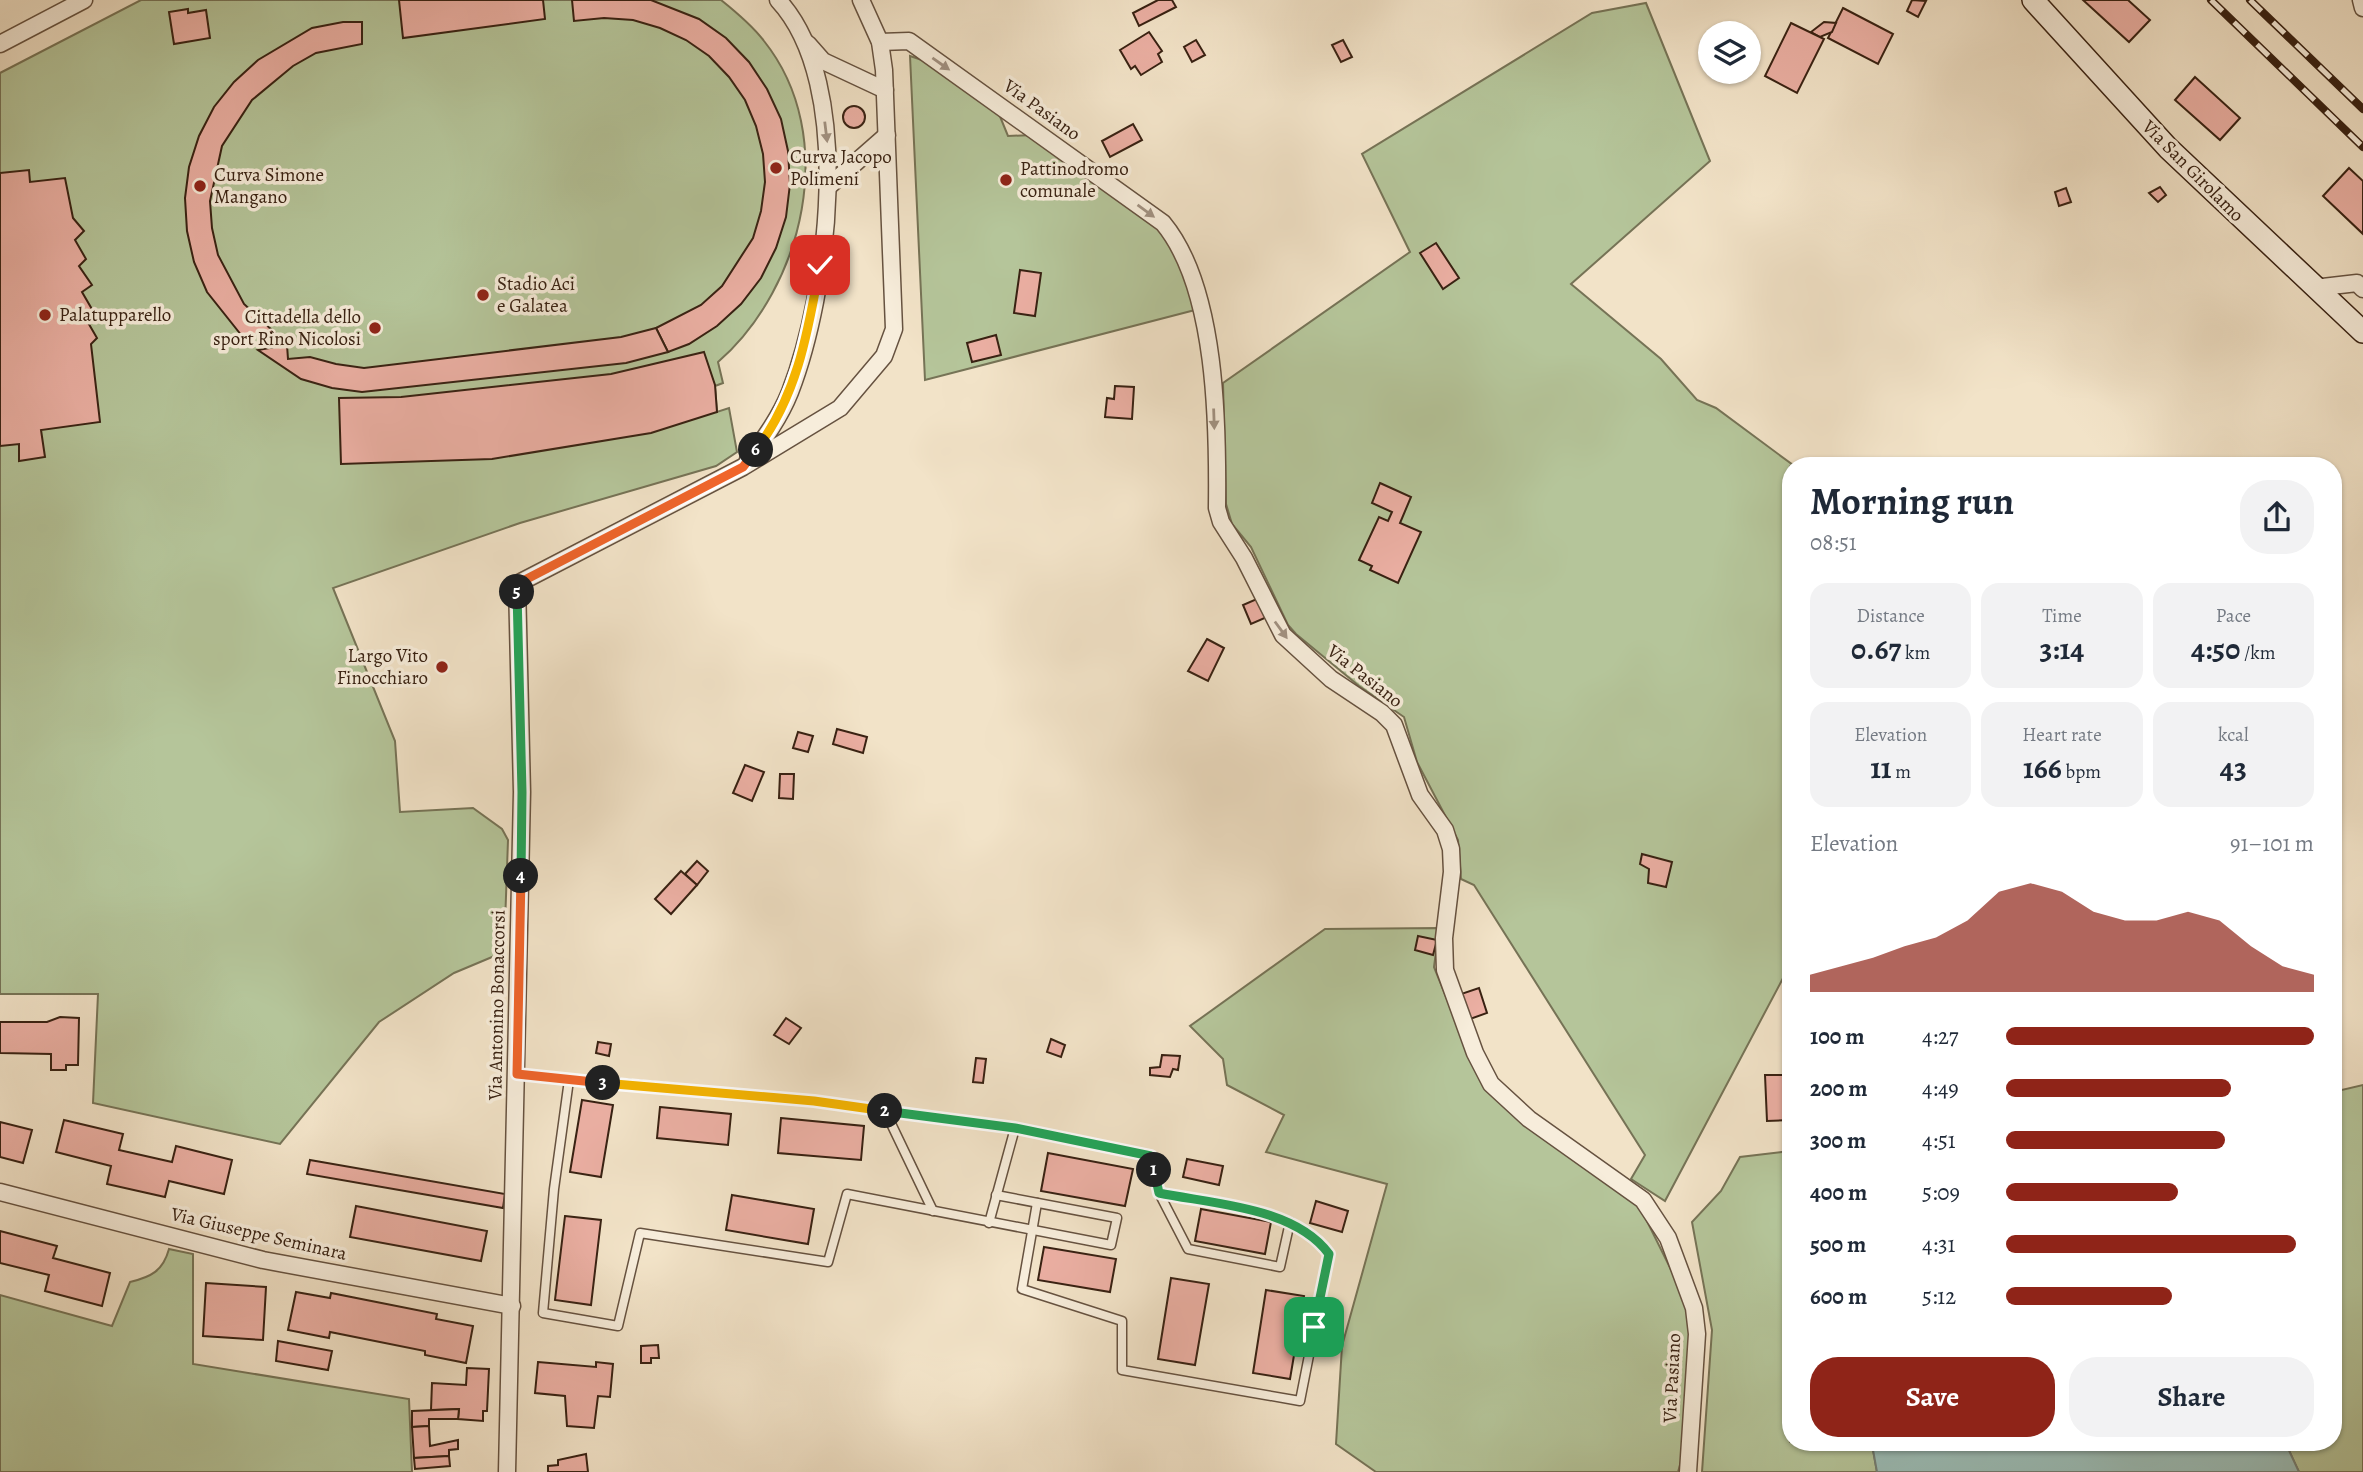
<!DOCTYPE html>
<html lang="en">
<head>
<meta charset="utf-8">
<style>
  :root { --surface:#fff; --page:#f2f2f3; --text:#1f2937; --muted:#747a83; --accent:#8f2418 }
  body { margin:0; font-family:Alegreya,serif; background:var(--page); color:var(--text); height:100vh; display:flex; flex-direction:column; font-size:26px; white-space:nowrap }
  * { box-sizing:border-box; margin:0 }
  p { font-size:23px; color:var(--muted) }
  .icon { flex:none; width:38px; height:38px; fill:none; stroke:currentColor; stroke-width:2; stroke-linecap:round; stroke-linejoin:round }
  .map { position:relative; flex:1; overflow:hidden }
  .panel { position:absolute; left:1782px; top:457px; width:560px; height:994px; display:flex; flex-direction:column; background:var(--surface); border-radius:28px; box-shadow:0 2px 5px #0004 }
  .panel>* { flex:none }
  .buttons { position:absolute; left:1698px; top:21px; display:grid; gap:14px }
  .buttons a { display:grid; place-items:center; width:63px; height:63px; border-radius:50%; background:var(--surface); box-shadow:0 2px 5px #0004; font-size:35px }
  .pin { position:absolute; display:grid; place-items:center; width:60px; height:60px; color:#fff; margin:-30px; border-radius:14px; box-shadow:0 4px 10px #0006 }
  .km { position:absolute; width:35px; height:35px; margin:-18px; border-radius:50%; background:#222; color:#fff; font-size:19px; line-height:35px; text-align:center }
  .round { display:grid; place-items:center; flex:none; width:74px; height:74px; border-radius:28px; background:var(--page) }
  .headline { display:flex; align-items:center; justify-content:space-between; height:119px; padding:0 28px }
  h1 { font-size:38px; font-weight:700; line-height:52px }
  .metrics { display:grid; grid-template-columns:repeat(3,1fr); gap:10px; height:119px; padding:7px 28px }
  .metrics div { display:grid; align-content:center; border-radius:18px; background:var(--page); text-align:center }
  .metrics b { font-size:30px; font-weight:700 }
  .metrics small { font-size:19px; font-weight:400 }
  .metrics p { font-size:19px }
  .chart { height:196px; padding:14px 28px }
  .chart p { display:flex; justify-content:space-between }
  .chart svg { width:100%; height:126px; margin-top:7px; fill:var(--accent); opacity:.7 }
  .primary-button { display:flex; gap:14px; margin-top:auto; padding:14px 28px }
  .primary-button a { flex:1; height:80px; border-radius:28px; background:var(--accent); color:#fff; font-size:28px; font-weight:700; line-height:80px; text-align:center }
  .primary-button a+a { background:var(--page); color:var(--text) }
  ul { padding:0 28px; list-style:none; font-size:23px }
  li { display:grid; grid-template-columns:112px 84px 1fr; align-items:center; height:52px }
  li i { height:18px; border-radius:9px; background:var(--accent) }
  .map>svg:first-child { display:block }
  .green { fill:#b5c59a; stroke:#767356; stroke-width:2 }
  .water { fill:#9bbeb8; stroke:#737f76; stroke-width:2 }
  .building { fill:#ebafa3; stroke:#382112; stroke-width:2 }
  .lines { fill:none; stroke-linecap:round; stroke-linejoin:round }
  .lane-casing { stroke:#665240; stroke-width:11 }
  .street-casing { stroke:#665240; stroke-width:19 }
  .secondary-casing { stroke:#382112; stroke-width:24 }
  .lane { stroke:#f7eddb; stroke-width:8 }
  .street { stroke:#f7eddb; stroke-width:16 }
  .secondary { stroke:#f7eddb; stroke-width:21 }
  .rail-casing { stroke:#382112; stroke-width:8 }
  .rail { stroke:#f7eddb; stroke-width:5; stroke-dasharray:16; stroke-linecap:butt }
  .oneway { fill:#a19181 }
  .split-1-casing { stroke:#fff; stroke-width:14 }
  .split-2-casing { stroke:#fff; stroke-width:14 }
  .split-3-casing { stroke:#fff; stroke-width:14 }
  .split-4-casing { stroke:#fff; stroke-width:14 }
  .split-5-casing { stroke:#fff; stroke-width:14 }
  .split-6-casing { stroke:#fff; stroke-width:14 }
  .split-7-casing { stroke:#fff; stroke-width:14 }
  .split-1 { stroke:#22a559; stroke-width:9 }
  .split-2 { stroke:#22a559; stroke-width:9 }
  .split-3 { stroke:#f5b400; stroke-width:9 }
  .split-4 { stroke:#f0652b; stroke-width:9 }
  .split-5 { stroke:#22a559; stroke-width:9 }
  .split-6 { stroke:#f0652b; stroke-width:9 }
  .split-7 { stroke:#f5b400; stroke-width:9 }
  .poi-dot { fill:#8f2418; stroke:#f7eddb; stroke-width:2.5 }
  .labels { text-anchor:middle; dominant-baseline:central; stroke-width:7; stroke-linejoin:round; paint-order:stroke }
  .street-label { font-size:19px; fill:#382112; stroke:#f7eddb }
  .poi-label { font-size:19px; fill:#382112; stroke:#f7eddb; text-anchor:start }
</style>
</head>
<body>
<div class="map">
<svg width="2363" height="1472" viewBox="0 0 2363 1472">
  <rect width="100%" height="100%" fill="#f2e3c8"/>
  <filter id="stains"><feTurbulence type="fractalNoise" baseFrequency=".00286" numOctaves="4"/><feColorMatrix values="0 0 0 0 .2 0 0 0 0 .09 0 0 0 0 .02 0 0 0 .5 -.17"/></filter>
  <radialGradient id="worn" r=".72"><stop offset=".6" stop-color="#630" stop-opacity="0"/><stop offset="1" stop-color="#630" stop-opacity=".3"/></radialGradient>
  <g class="green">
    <path d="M141 0H721C736 12 752 25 764 41 840 136 804 287 718 362L723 383 715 386 717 412 729 408 737 452 716 466 520 523 333 588 395 741 400 812 473 808 502 829 508 840 504 952 454 973 379 1022 280 1144 93 1103 98 994H0V73Z"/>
    <polygon points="1646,3 1710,161 1571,284 1661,359 1697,400 1716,408 1793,465 1790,466 1790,965 1665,1201 1631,1179 1645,1155 1474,885 1461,879 1458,840 1417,762 1404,717 1359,686 1296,634 1288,625 1251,547 1232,524 1226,504 1223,383 1410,252 1362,154 1592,13"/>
    <polygon points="910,56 931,63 999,114 1008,136 1033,135 1164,231 1176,247 1195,310 925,380"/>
    <polygon points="1439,928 1434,967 1470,1056 1487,1088 1638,1203 1691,1310 1684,1451 1678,1472 1376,1472 1336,1444 1342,1346 1387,1184 1266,1152 1284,1115 1227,1085 1223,1059 1190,1026 1325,929"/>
    <polygon points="2363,1085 2363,1472 2299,1472 2285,1442 2333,1442 2333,1092"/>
    <polygon points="1790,1151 1790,1442 1877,1442 1873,1450 1877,1472 1702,1472 1712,1330 1692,1222 1721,1191 1740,1157"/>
    <path d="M169 1249 193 1254V1364L409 1399 412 1472H0V1295L112 1326 130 1282C151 1277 163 1271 169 1249Z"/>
  </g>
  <polygon class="water" points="1877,1442 2285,1442 2299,1472 1877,1472 1873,1450"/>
  <g class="building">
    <polygon points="399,0 543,0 545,19 403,38"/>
    <polygon points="572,0 651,0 699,19 726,38 749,62 767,89 781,119 788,151 790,184 786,217 776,248 761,278 741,304 717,326 689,344 668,352 656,328 701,305 722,286 753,238 761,211 765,182 763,154 756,126 745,100 729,77 709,56 686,40 660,28 633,20 604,18 574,21"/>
    <polygon points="1158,0 1172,0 1176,7 1139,26 1133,13"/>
    <polygon points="1912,0 1926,1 1918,17 1907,11"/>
    <polygon points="2083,0 2128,0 2150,20 2129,42"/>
    <polygon points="1843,8 1893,34 1878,64 1828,38"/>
    <polygon points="188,9 188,13 206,10 210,38 174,44 169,12"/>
    <polygon points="343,22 362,22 362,44 316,53 293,66 252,100 222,146 210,201 212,228 218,255 244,304 274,332 242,336 207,292 194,262 187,231 185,198 189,167 199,136 214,107 234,82 258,60 312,28"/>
    <polygon points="1824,22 1836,23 1832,32 1820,37 1811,32"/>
    <polygon points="1791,23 1824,39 1797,93 1765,76"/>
    <polygon points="1149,32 1162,51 1158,54 1162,62 1141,75 1135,66 1131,69 1120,50"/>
    <polygon points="1196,40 1205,55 1192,62 1184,47"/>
    <polygon points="1343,40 1352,57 1341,62 1332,45"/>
    <polygon points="2195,77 2240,118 2220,140 2175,100"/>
    <circle cx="854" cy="117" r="11"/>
    <polygon points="1133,124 1142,140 1110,157 1102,141"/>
    <polygon points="2349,168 2363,181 2363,234 2323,196"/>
    <polygon points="29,170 30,182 65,178 73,218 84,231 75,240 86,259 79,266 92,285 82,292 93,311 86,319 97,338 91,344 100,422 41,430 45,457 19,461 19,444 0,446 0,173"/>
    <polygon points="2160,187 2166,195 2158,202 2149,193"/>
    <polygon points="2066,188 2071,202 2059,206 2055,192"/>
    <polygon points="1436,243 1459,278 1443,289 1420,253"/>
    <polygon points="1020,270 1041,273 1035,316 1014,313"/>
    <polygon points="656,328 668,352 626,363 362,392 332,388 301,379 258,350 287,345 288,359 310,357 336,364 364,368 621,337"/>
    <polygon points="996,335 1001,355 972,362 967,343"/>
    <polygon points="704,352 715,385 717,412 651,433 492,459 341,464 339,398 401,397 611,374"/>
    <polygon points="1115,386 1134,387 1132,419 1105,417 1107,398 1114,399"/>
    <polygon points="1380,483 1411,497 1400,523 1421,532 1398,583 1370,570 1372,566 1359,560 1379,517 1388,521 1392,512 1372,503"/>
    <polygon points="1259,598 1267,617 1251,624 1243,605"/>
    <polygon points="1207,639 1224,648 1208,681 1188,671"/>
    <polygon points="837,729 867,737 863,753 833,744"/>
    <polygon points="798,732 813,736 808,752 793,748"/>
    <polygon points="745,765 764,772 752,801 733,793"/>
    <polygon points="780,774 794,774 793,799 779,798"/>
    <polygon points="1642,854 1672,862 1666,887 1648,883 1649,869 1640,864"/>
    <polygon points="697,861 708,871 697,885 685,874"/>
    <polygon points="681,871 697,885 671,914 655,899"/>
    <polygon points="1418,936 1437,940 1433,955 1415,950"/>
    <polygon points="1479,988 1487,1013 1470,1019 1461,994"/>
    <polygon points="60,1017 79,1018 78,1065 66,1065 66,1070 51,1070 51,1054 0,1053 0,1022 47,1022"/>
    <polygon points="786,1018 801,1028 789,1044 774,1035"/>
    <polygon points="1051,1039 1065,1045 1061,1057 1047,1052"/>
    <polygon points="598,1042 611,1044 609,1056 596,1053"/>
    <polygon points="1162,1055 1180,1056 1178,1070 1173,1069 1170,1077 1150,1075 1150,1068 1160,1067"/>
    <polygon points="976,1058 986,1059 983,1083 973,1082"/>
    <polygon points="1765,1075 1789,1075 1790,1120 1767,1121"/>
    <polygon points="582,1100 613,1105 601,1177 570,1172"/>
    <polygon points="660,1107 731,1114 728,1145 657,1138"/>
    <polygon points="781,1118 864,1126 861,1160 778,1153"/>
    <polygon points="64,1120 123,1134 119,1150 172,1162 176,1146 232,1160 224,1194 169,1181 165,1197 107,1184 111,1166 56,1152"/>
    <polygon points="0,1122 32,1130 23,1163 0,1157"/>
    <polygon points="1048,1153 1133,1169 1125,1206 1041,1191"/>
    <polygon points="1187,1159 1223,1166 1219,1185 1183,1177"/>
    <polygon points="310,1160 505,1194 503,1208 307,1174"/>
    <polygon points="732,1195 814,1209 808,1244 726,1230"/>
    <polygon points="1316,1201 1348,1211 1342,1232 1310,1223"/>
    <polygon points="356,1206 487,1231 481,1261 350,1237"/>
    <polygon points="1201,1209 1271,1222 1265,1254 1195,1241"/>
    <polygon points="565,1216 601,1220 591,1305 555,1300"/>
    <polygon points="0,1231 57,1246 53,1258 110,1273 102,1306 45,1291 49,1275 0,1263"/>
    <polygon points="1044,1247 1116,1259 1110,1292 1038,1280"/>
    <polygon points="1171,1278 1209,1284 1195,1365 1158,1359"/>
    <polygon points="206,1283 266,1287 263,1340 203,1336"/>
    <polygon points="1266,1290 1304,1296 1290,1379 1253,1373"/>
    <polygon points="296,1292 330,1298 331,1293 437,1314 436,1319 473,1326 466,1363 425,1355 425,1351 330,1332 329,1338 288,1330"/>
    <polygon points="278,1341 332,1351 328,1370 276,1361"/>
    <polygon points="658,1345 659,1358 651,1358 651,1363 641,1363 641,1346"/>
    <polygon points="538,1362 596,1367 596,1362 613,1364 610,1397 598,1396 594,1428 567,1426 565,1396 535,1393"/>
    <polygon points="467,1368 489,1369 487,1411 483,1411 483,1421 458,1419 459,1409 431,1410 432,1383 466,1385"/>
    <polygon points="459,1409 458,1419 429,1419 429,1426 412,1427 412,1411"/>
    <polygon points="429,1426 430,1446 458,1440 458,1449 449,1450 449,1456 414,1458 412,1427"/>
    <polygon points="586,1454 588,1472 548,1472 548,1466 558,1465 558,1460"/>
    <polygon points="449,1456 450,1466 415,1469 414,1458"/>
  </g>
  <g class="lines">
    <defs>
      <g id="lane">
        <path d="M517 1074 814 1101 1015 1128 1151 1156 1159 1193C1212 1204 1296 1207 1329 1254L1300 1401 1122 1370V1321L1022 1289 1037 1203"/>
        <polyline points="569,1080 554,1189 543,1313 618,1326 640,1233 828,1262 847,1194 1111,1245 1117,1218 996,1195"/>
        <polyline points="885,1111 933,1211"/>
        <polyline points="1159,1193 1188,1249 1280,1267 1290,1222"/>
        <polyline points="989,1223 1015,1128"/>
      </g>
      <g id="street">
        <polyline points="2361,0 2363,8"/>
        <path d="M880 42 909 41 1163 223C1217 288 1218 426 1217 508L1221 522 1244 558 1283 635 1331 679 1382 713 1394 725 1420 795 1445 830 1451 849 1452 872 1444 938 1445 970 1475 1053 1491 1084 1529 1119 1643 1200 1668 1238 1694 1308 1697 1334 1688 1472"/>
        <polyline points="0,44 84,0"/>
        <polyline points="808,44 823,61 885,90"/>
        <polyline points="829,186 887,135"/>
        <polyline points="2314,288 2357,283 2363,289"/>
        <path d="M748 460C765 438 780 417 790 392 828 294 856 84 778 0"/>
        <polyline points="0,1192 263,1260 512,1306"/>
        <polyline points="507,1472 522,792 517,584 743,467 840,408 884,356 894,329 884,70 880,42 861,0"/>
      </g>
      <polyline id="secondary" points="2033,0 2168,148 2363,332"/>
    </defs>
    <use href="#lane" class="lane-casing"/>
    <use href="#street" class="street-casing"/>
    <use href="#secondary" class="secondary-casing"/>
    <use href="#lane" class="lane"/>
    <use href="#street" class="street"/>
    <use href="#secondary" class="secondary"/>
    <defs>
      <g id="rail">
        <polyline points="2211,0 2363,147"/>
        <polyline points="2250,0 2363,109"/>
      </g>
    </defs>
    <use href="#rail" class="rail-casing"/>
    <use href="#rail" class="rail"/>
  </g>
  <defs><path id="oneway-solid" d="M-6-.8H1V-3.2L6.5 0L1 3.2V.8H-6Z" transform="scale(1.75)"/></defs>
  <g class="oneway">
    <use href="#oneway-solid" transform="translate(941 64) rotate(35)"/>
    <use href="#oneway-solid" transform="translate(826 132) rotate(83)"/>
    <use href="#oneway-solid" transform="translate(1146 211) rotate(36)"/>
    <use href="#oneway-solid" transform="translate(1214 419) rotate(88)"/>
    <use href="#oneway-solid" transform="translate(1281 630) rotate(54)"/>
  </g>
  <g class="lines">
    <defs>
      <path id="split-1" d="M1154 1170 1159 1193C1213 1204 1295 1207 1329 1254L1314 1327"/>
      <polyline id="split-2" points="885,1111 1015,1128 1151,1156 1154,1170"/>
      <polyline id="split-3" points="603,1083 814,1101 885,1111"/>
      <polyline id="split-4" points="521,876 517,1074 603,1083"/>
      <polyline id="split-5" points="517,592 522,792 521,876"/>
      <polyline id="split-6" points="517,592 517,584 743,467 756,450"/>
      <path id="split-7" d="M756 450C798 395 808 331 820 265"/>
    </defs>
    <use href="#split-1" class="split-1-casing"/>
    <use href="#split-2" class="split-2-casing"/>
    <use href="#split-3" class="split-3-casing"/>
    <use href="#split-4" class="split-4-casing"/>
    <use href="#split-5" class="split-5-casing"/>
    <use href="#split-6" class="split-6-casing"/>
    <use href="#split-7" class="split-7-casing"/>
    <use href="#split-1" class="split-1"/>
    <use href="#split-2" class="split-2"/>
    <use href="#split-3" class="split-3"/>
    <use href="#split-4" class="split-4"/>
    <use href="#split-5" class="split-5"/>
    <use href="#split-6" class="split-6"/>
    <use href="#split-7" class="split-7"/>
  </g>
  <g class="poi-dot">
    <circle cx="776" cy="168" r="7"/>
    <circle cx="1006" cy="180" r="7"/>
    <circle cx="200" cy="186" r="7"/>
    <circle cx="483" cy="295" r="7"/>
    <circle cx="45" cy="315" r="7"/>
    <circle cx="375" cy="328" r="7"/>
    <circle cx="442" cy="667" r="7"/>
  </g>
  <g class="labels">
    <g class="street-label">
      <text transform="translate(1042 110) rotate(36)">Via Pasiano</text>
      <text transform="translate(2193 171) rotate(45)">Via San Girolamo</text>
      <text transform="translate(1365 676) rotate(38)">Via Pasiano</text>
      <text transform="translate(497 1005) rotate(-89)">Via Antonino Bonaccorsi</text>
      <text transform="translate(259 1234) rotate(13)">Via Giuseppe Seminara</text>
      <text transform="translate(1672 1378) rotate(-87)">Via Pasiano</text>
    </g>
    <g class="poi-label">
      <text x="790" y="157">Curva Jacopo<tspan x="790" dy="22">Polimeni</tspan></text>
      <text x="1020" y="169">Pattinodromo<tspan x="1020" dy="22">comunale</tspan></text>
      <text x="214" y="175">Curva Simone<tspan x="214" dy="22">Mangano</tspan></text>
      <text x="497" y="284">Stadio Aci<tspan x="497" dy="22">e Galatea</tspan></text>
      <text x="59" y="315">Palatupparello</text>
      <text x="361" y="317" text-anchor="end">Cittadella dello<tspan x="361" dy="22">sport Rino Nicolosi</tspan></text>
      <text x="428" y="656" text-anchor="end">Largo Vito<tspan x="428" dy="22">Finocchiaro</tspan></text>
    </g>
  </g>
  <rect width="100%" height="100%" filter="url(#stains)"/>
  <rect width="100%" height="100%" fill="url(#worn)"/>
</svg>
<div class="buttons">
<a><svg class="icon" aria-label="layers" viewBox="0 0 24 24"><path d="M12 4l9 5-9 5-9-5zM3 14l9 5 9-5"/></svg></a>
</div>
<div class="pin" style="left:1314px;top:1327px;background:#1e9e55"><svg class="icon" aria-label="arrive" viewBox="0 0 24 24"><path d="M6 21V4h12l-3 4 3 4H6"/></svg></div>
<div class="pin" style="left:820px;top:265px;background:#d93025"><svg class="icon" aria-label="check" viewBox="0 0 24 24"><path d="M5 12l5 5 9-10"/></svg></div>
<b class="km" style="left:1154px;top:1170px">1</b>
<b class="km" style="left:885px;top:1111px">2</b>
<b class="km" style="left:603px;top:1083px">3</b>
<b class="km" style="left:521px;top:876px">4</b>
<b class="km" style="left:517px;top:592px">5</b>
<b class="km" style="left:756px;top:450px">6</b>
<section class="panel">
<div class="headline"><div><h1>Morning run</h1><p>08:51</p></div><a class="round"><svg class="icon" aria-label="share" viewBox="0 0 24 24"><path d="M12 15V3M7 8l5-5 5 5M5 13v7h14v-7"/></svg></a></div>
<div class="metrics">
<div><p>Distance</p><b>0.67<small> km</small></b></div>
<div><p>Time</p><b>3:14</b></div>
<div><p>Pace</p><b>4:50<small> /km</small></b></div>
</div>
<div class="metrics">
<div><p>Elevation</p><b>11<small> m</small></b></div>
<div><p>Heart rate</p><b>166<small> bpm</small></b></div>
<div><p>kcal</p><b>43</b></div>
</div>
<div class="chart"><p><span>Elevation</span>91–101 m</p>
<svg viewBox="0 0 160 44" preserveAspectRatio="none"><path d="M0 44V38L10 35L20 32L30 28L40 25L50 19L60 9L70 6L80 9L90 16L100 19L110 19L120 16L130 19L140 28L150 35L160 38V44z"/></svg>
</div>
<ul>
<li><b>100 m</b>4:27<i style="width:100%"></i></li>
<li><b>200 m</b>4:49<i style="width:73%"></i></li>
<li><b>300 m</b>4:51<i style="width:71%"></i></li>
<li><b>400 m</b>5:09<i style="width:56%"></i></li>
<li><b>500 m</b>4:31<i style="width:94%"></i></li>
<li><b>600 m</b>5:12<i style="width:54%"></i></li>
</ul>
<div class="primary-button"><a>Save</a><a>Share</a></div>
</section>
</div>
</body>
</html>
